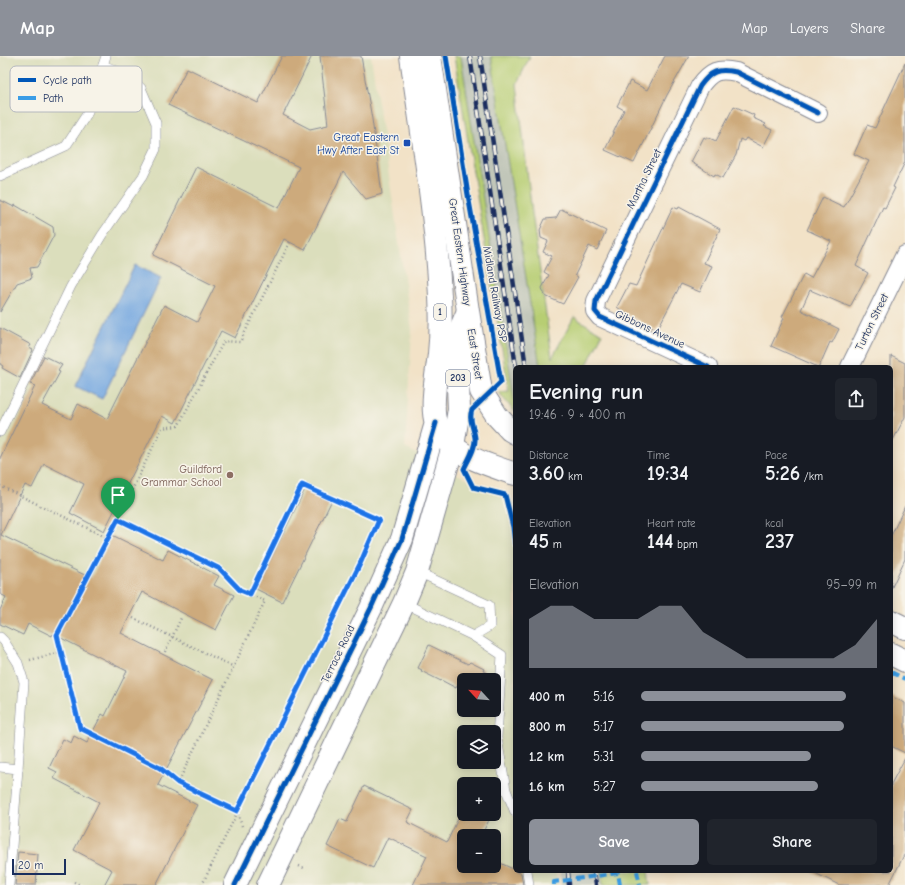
<!DOCTYPE html>
<html lang="en">
<head>
<meta charset="utf-8">
<style>
  :root { --surface:#171b24; --page:#20242c; --text:#f1f3f6; --muted:#9ea1a6; --accent:#8c9099 }
  body { margin:0; font-family:"Comic Neue",sans-serif; background:var(--page); color:var(--text); height:100vh; display:flex; flex-direction:column; font-size:15px; white-space:nowrap }
  * { box-sizing:border-box; margin:0 }
  p { font-size:13px; color:var(--muted) }
  .icon { flex:none; width:22px; height:22px; fill:none; stroke:currentColor; stroke-width:2; stroke-linecap:round; stroke-linejoin:round }
  .map { position:relative; flex:1; overflow:hidden }
  .side { position:absolute; left:513px; top:309px; width:380px; height:508px; display:flex; flex-direction:column; background:var(--surface); border-radius:6px; box-shadow:0 2px 10px #0003 }
  .side>* { flex:none }
  .needle { width:26px; rotate:296deg }
  .tools { position:absolute; left:457px; top:617px; display:grid; gap:8px }
  .tools a { display:grid; place-items:center; width:44px; height:44px; border-radius:6px; background:var(--surface); box-shadow:0 2px 10px #0003; font-size:20px }
  .scale { position:absolute; left:12px; bottom:10px; width:54px; box-sizing:border-box; padding-left:4px; border:2px solid #1b2f5e; border-top:0; font-size:11px; line-height:14px; white-space:nowrap; color:#1b2f5e; -webkit-text-stroke:3px #f7f3e8; paint-order:stroke }
  .pin { position:absolute; display:grid; place-items:center; width:34px; height:34px; color:#fff; margin:-41px -17px; border-radius:50% 50% 50% 0; rotate:-45deg; box-shadow:0 0 4px #0007 }
  .pin .icon { rotate:45deg }
  .round { display:grid; place-items:center; flex:none; width:42px; height:42px; border-radius:6px; background:var(--page) }
  .overview { display:flex; align-items:center; justify-content:space-between; height:68px; padding:0 16px }
  h1 { font-size:22px; font-weight:600; line-height:30px }
  .figures { display:grid; grid-template-columns:repeat(3,1fr); gap:6px; height:68px; padding:4px 16px }
  .figures div { display:grid; align-content:center }
  .figures b { font-size:20px; font-weight:600 }
  .figures small { font-size:11px; font-weight:400 }
  .figures p { font-size:11px }
  .chart { height:112px; padding:8px 16px }
  .chart p { display:flex; justify-content:space-between }
  .chart svg { width:100%; height:72px; margin-top:4px; fill:var(--accent); opacity:.7 }
  .cta { display:flex; gap:8px; margin-top:auto; padding:8px 16px }
  .cta a { flex:1; height:46px; border-radius:6px; background:var(--accent); color:#fff; font-size:16px; font-weight:600; line-height:46px; text-align:center }
  .cta a+a { background:var(--page); color:var(--text) }
  ul { padding:0 16px; list-style:none; font-size:13px }
  li { display:grid; grid-template-columns:64px 48px 1fr; align-items:center; height:30px }
  li i { height:10px; border-radius:5px; background:var(--accent) }
  header { display:flex; align-items:center; gap:24px; box-sizing:border-box; height:56px; padding:0 20px; background:var(--accent); color:#fff }
  header strong { font-size:19px }
  nav { display:flex; gap:22px; margin-inline-start:auto; font-size:14px }
  .map>svg:first-child { display:block }
  .built { fill:#dbdebc; fill-rule:evenodd }
  .industrial { fill:#c1c6b9 }
  .green { fill:#b7ce73; stroke:#697e68 }
  .water { fill:#74a7e0; stroke:#486b9f }
  .building { fill:#cdaa7c }
  .lines { fill:none; stroke-linecap:round; stroke-linejoin:round }
  .service-casing { stroke:#868892; stroke-width:10 }
  .minor-casing { stroke:#868892; stroke-width:20 }
  .tertiary-casing { stroke:#868892; stroke-width:24 }
  .trunk-casing { stroke:#868892; stroke-width:24 }
  .path { stroke:#868892; stroke-width:2.5; stroke-dasharray:1 3; stroke-linecap:butt }
  .service { stroke:#fff; stroke-width:9 }
  .minor { stroke:#fff; stroke-width:18 }
  .tertiary { stroke:#fff; stroke-width:22 }
  .trunk { stroke:#fff; stroke-width:22 }
  .rail-casing { stroke:#1b2f5e; stroke-width:4.5 }
  .rail { stroke:#f7f3e8; stroke-width:3; stroke-dasharray:9; stroke-linecap:butt }
  .quiet { stroke:#3b9de6; stroke-width:4; stroke-dasharray:8 4; stroke-linecap:butt }
  .cycleway-casing { stroke:#f7f3e8; stroke-width:8 }
  .cycleway { stroke:#0057b8; stroke-width:5 }
  .route-casing { stroke:#fff; stroke-width:8 }
  .route { stroke:#1a73e8; stroke-width:5 }
  .transit-dot { fill:#1a4fb4; stroke:#f7f3e8; stroke-width:1.5 }
  .education-dot { fill:#8d6e63; stroke:#f7f3e8; stroke-width:1.5 }
  .labels { text-anchor:middle; dominant-baseline:central; stroke-width:3; stroke-linejoin:round; paint-order:stroke }
  .shield { fill:#f7f3e8; stroke:#5d6a87; stroke-width:1 }
  .shield-label { font-size:10px; font-weight:bold; fill:#1b2f5e }
  .transit-label { font-size:11px; fill:#164399; stroke:#f7f3e8; text-anchor:end }
  .street-label { font-size:11px; fill:#1b2f5e; stroke:#f7f3e8 }
  .education-label { font-size:11px; fill:#785e54; stroke:#f7f3e8; text-anchor:end }
  .key { fill:#f7f3e8; stroke:#b5b8bf; stroke-width:1 }
  .key-label { font-size:11px; fill:#1b2f5e }
</style>
</head>
<body>
<header>
<strong>Map</strong>
<nav><a>Map</a><a>Layers</a><a>Share</a></nav>
</header>
<div class="map">
<svg width="905" height="829" viewBox="0 0 905 829">
  <rect width="100%" height="100%" fill="#f7f3e8"/>
  <filter id="ink" filterUnits="userSpaceOnUse"><feTurbulence type="fractalNoise" baseFrequency=".025" numOctaves="2"/><feDisplacementMap in="SourceGraphic" scale="8" xChannelSelector="R" yChannelSelector="G"/><feConvolveMatrix kernelMatrix="1 2 1 2 8 2 1 2 1" color-interpolation-filters="sRGB"/></filter>
  <filter id="wash" filterUnits="userSpaceOnUse"><feTurbulence type="fractalNoise" baseFrequency=".012" numOctaves="4" result="noise"/><feDisplacementMap in="SourceGraphic" scale="16" xChannelSelector="R" yChannelSelector="G"/><feGaussianBlur stdDeviation="0.9" result="paint"/><feColorMatrix in="noise" values="0 0 0 0 0 0 0 0 0 0 0 0 0 0 0 0 0 1.4 0 .05"/><feComposite in="paint" operator="in"/></filter>
  <g filter="url(#wash)">
    <rect width="100%" height="100%" fill="#f2e2c7"/>
    <path class="built" d="M0 0H371L412 274 405 392 515 447V815H556L557 829H0ZM464 624H494V654H464ZM464 676H494V706H464ZM464 728H494V758H464ZM464 780H494V810H464Z"/>
    <g class="industrial">
      <polygon points="461,0 491,0 540,311 515,311 515,348"/>
      <polygon points="560,815 601,815 603,829 561,829"/>
    </g>
    <g class="green">
      <polygon points="454,0 461,0 515,348 515,356 504,343 499,336 509,335"/>
      <polygon points="491,0 530,0 517,28 532,157 552,302 574,261 602,278 586,311 540,311"/>
      <polygon points="601,815 648,815 650,829 603,829"/>
    </g>
    <polygon class="water" points="135,209 161,222 102,343 75,330"/>
    <g id="blocks">
      <g class="building">
        <polygon points="282,0 312,0 283,59 310,73 328,69 320,0 361,0 372,63 382,138 366,143 343,116 305,194 284,183 235,282 221,275 175,367 162,360 104,475 70,457 84,428 44,408 32,432 25,429 1,479 91,522 112,479 163,504 168,494 219,520 214,529 234,539 216,574 142,536 121,577 213,624 158,729 197,749 156,829 104,829 112,814 74,794 99,746 53,722 57,716 49,712 63,683 71,687 74,680 87,687 102,658 105,660 127,615 53,578 52,580 28,568 23,579 0,568 0,554 6,541 0,538 0,402 35,330 30,328 44,300 62,309 58,315 60,316 42,349 71,363 78,348 107,363 164,249 197,266 215,230 153,199 196,111 279,152 299,111 168,49 187,12 258,47"/>
        <polygon points="665,0 689,0 667,39 634,107 605,94 624,54 617,50 630,25 647,34"/>
        <polygon points="905,7 905,106 893,131 895,132 885,152 883,151 856,210 868,217 850,251 810,234 801,254 839,273 832,287 830,286 819,311 818,311 771,290 784,262 782,261 804,218 811,222 831,185 807,174 823,141 844,151 869,105 854,98 867,69 875,72"/>
        <polygon points="734,50 754,59 753,62 766,68 764,70 772,74 763,91 746,82 744,85 740,83 736,99 723,122 715,118 714,120 691,106 704,81 707,83 707,81 716,85"/>
        <polygon points="0,144 14,151 15,149 53,171 54,179 37,211 30,212 32,222 17,227 0,256"/>
        <polygon points="673,151 678,153 679,151 720,173 704,207 712,210 700,236 681,228 657,274 621,255 621,254 617,251 629,228 636,230"/>
        <polygon points="561,153 606,175 597,194 589,190 575,219 578,221 563,248 545,240 542,232 549,219 544,216 552,200 543,196 548,185 541,182 540,174 545,163 556,162"/>
        <polygon points="0,272 31,289 29,292 33,294 20,322 2,312 3,310 0,308"/>
        <polygon points="891,300 905,307 905,361 891,388"/>
        <polygon points="305,433 331,446 282,546 256,533"/>
        <polygon points="905,450 905,503 891,533 891,480"/>
        <polygon points="429,589 468,608 470,606 484,613 483,615 495,621 494,624 464,624 464,630 459,627 456,632 441,624 441,625 421,615 422,614 418,612"/>
        <polygon points="891,640 905,647 905,697 891,690"/>
        <polygon points="905,702 905,797 889,829 839,829 811,815 891,815 891,728"/>
        <polygon points="364,730 413,754 407,766 447,786 464,750 464,758 492,758 481,780 464,780 464,810 494,810 494,804 515,814 515,815 521,817 523,829 413,829 427,800 388,781 373,812 327,790 340,763 347,766"/>
        <polygon points="18,796 38,798 36,829 15,829"/>
      </g>
    </g>
  </g>
  <g filter="url(#ink)">
    <use href="#blocks" fill-opacity="0" stroke="#868892" stroke-width="1"/>
    <g class="lines">
      <defs>
        <g id="service">
          <polyline points="0,120 66,90 87,58 106,0"/>
          <polyline points="0,376 71,230 102,179 143,120 156,93 156,67 141,32 126,19 103,9"/>
          <polyline points="418,516 489,549 490,570 473,580 502,599 497,682 506,734 515,756"/>
          <polyline points="404,547 473,580"/>
          <polyline points="0,581 4,585 18,607 24,626 18,713"/>
          <polyline points="0,711 18,713 9,829"/>
          <polyline points="527,815 529,829"/>
        </g>
        <g id="minor">
          <path d="M708 311 600 261 595 255 596 245 700 30C711 15 718 12 736 16L818 57"/>
          <polyline points="850,311 905,199"/>
        </g>
        <g id="tertiary">
          <polyline points="235,829 371,552 402,483 436,367"/>
          <polyline points="268,829 404,547 417,516 453,390"/>
        </g>
        <g id="trunk">
          <path d="M411 0C422 80 436 160 440 240 441 259 441 279 439 298 437 316 430 350 436 367 447 399 487 408 515 418"/>
          <polyline points="430,0 468,255 481,335 497,360 510,374 515,377"/>
          <polyline points="453,390 459,353 456,283 468,255"/>
          <polyline points="891,565 905,572"/>
          <polyline points="891,598 905,605"/>
        </g>
      </defs>
      <use href="#service" class="service-casing"/>
      <use href="#minor" class="minor-casing"/>
      <use href="#tertiary" class="tertiary-casing"/>
      <use href="#trunk" class="trunk-casing"/>
      <g class="path">
        <polyline points="0,430 108,482"/>
        <polyline points="118,463 221,513 240,534 265,545 178,727 237,755 242,770"/>
        <polyline points="133,562 234,611"/>
        <polyline points="165,596 182,560"/>
        <polyline points="30,604 61,596"/>
        <polyline points="178,727 160,712 80,672 57,579 118,463 162,372 178,370 224,285 240,286 290,186"/>
        <polyline points="299,810 304,812"/>
        <polyline points="74,826 80,829"/>
        <path d="M202 829C260 707 325 588 379 464L302 429 250 538"/>
      </g>
      <use href="#service" class="service"/>
      <use href="#minor" class="minor"/>
      <use href="#tertiary" class="tertiary"/>
      <use href="#trunk" class="trunk"/>
      <defs>
        <g id="rail">
          <polyline points="470,0 516,311"/>
          <polyline points="480,0 526,311"/>
          <polyline points="568,815 569,829"/>
          <polyline points="594,815 596,829"/>
        </g>
      </defs>
      <use href="#rail" class="rail-casing"/>
      <use href="#rail" class="rail"/>
      <g class="quiet">
        <polyline points="891,616 905,623"/>
        <polyline points="637,815 640,829"/>
        <polyline points="554,829 554,826 618,817 620,829"/>
      </g>
      <defs>
        <g id="cycleway">
          <path d="M446 0 468 139 501 326 472 354C468 363 474 372 475 382 476 392 468 404 464 413L473 431 505 439 513 471 515 488"/>
          <path d="M708 311 600 261 595 255 596 245 700 30C711 15 718 12 736 16L818 57"/>
          <polyline points="235,829 371,552 402,483 436,367"/>
        </g>
      </defs>
      <use href="#cycleway" class="cycleway-casing"/>
      <use href="#cycleway" class="cycleway"/>
    </g>
  </g>
  <g class="lines" filter="url(#ink)">
    <defs>
      <polygon id="route" points="302,429 379,464 360,508 237,755 178,727 160,712 80,672 57,579 118,463 220,513 240,534 250,538"/>
    </defs>
    <use href="#route" class="route-casing"/>
    <use href="#route" class="route"/>
  </g>
  <rect class="transit-dot" x="403" y="83" width="8" height="8" rx="2"/>
  <circle class="education-dot" cx="230" cy="419" r="4"/>
  <g class="labels">
    <g class="shield">
      <rect x="434" y="248" width="12" height="16" rx="3"/>
      <rect x="446" y="314" width="24" height="16" rx="3"/>
    </g>
    <g class="shield-label">
      <text x="440" y="256">1</text>
      <text x="458" y="322">203</text>
    </g>
    <g class="transit-label">
      <text x="399" y="81">Great Eastern<tspan x="399" dy="13">Hwy After East St</tspan></text>
    </g>
    <g class="street-label">
      <text transform="translate(644 123) rotate(-64)">Martha Street</text>
      <text transform="translate(460 196) rotate(82)">Great Eastern Highway</text>
      <text transform="translate(495 238) rotate(80)">Midland Railway PSP</text>
      <text transform="translate(872 266) rotate(-64)">Turton Street</text>
      <text transform="translate(650 273) rotate(25)">Gibbons Avenue</text>
      <text transform="translate(475 298) rotate(81)">East Street</text>
      <text transform="translate(338 598) rotate(-64)">Terrace Road</text>
    </g>
    <g class="education-label">
      <text x="222" y="413">Guildford<tspan x="222" dy="13">Grammar School</tspan></text>
    </g>
  </g>
  <rect x="10" y="10" width="132" height="46" rx="6" class="key"/>
  <rect x="18" y="22" width="18" height="4" fill="#0057b8"/>
  <rect x="18" y="40" width="18" height="4" fill="#3b9de6"/>
  <g class="key-label">
    <text x="43" y="28">Cycle path</text>
    <text x="43" y="46">Path</text>
  </g>
</svg>
<div class="tools">
<a><svg class="needle" viewBox="-14 -14 28 28"><path d="M0-13l5 13h-10z" fill="#e53935"/><path d="M0 13l5-13h-10z" fill="#9ea1a6"/></svg></a>
<a><svg class="icon" aria-label="layers" viewBox="0 0 24 24"><path d="M12 4l9 5-9 5-9-5zM3 14l9 5 9-5"/></svg></a>
<a>+</a>
<a>−</a>
</div>
<div class="scale">20 m</div>
<div class="pin" style="left:118px;top:463px;background:#1e9e55"><svg class="icon" aria-label="arrive" viewBox="0 0 24 24"><path d="M6 21V4h12l-3 4 3 4H6"/></svg></div>
<section class="side">
<div class="overview"><div><h1>Evening run</h1><p>19:46 · 9 × 400 m</p></div><a class="round"><svg class="icon" aria-label="share" viewBox="0 0 24 24"><path d="M12 15V3M7 8l5-5 5 5M5 13v7h14v-7"/></svg></a></div>
<div class="figures">
<div><p>Distance</p><b>3.60<small> km</small></b></div>
<div><p>Time</p><b>19:34</b></div>
<div><p>Pace</p><b>5:26<small> /km</small></b></div>
</div>
<div class="figures">
<div><p>Elevation</p><b>45<small> m</small></b></div>
<div><p>Heart rate</p><b>144<small> bpm</small></b></div>
<div><p>kcal</p><b>237</b></div>
</div>
<div class="chart"><p><span>Elevation</span>95–99 m</p>
<svg viewBox="0 0 160 44" preserveAspectRatio="none"><path d="M0 44V14L10 6L20 6L30 14L40 14L50 14L60 6L70 6L80 22L90 30L100 38L110 38L120 38L130 38L140 38L150 30L160 14V44z"/></svg>
</div>
<ul>
<li><b>400 m</b>5:16<i style="width:87%"></i></li>
<li><b>800 m</b>5:17<i style="width:86%"></i></li>
<li><b>1.2 km</b>5:31<i style="width:72%"></i></li>
<li><b>1.6 km</b>5:27<i style="width:75%"></i></li>
</ul>
<div class="cta"><a>Save</a><a>Share</a></div>
</section>
</div>
</body>
</html>
